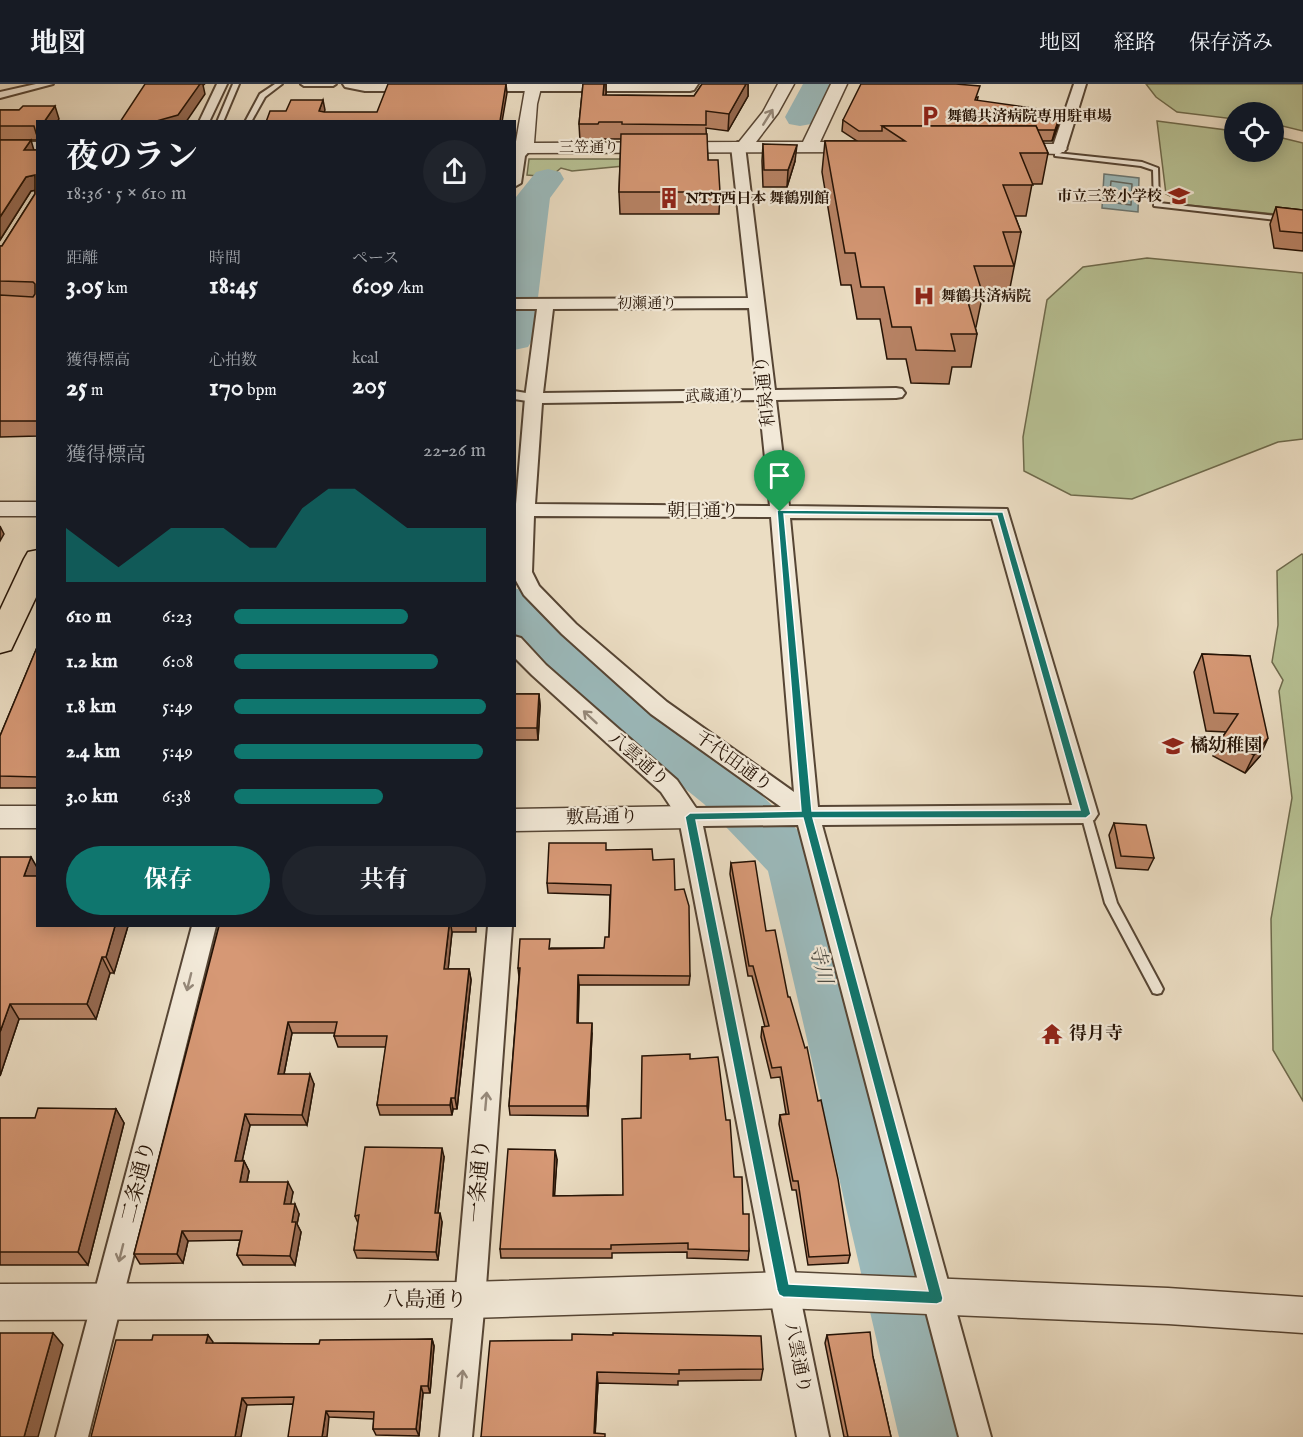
<!DOCTYPE html>
<html lang="ja">
<head>
<meta charset="utf-8">
<style>
  :root { --surface:#171b24; --page:#20242c; --text:#f1f3f6; --muted:#9ea1a6; --line:#363941; --accent:#0f766e }
  body { margin:0; font-family:"IM FELL English","Noto Serif JP",serif; background:var(--page); color:var(--text); height:100vh; display:flex; flex-direction:column; font-size:22px; white-space:nowrap }
  * { box-sizing:border-box; margin:0 }
  p { font-size:20px; color:var(--muted) }
  .icon { flex:none; width:33px; height:33px; fill:none; stroke:currentColor; stroke-width:2; stroke-linecap:round; stroke-linejoin:round }
  .map { position:relative; flex:1; overflow:hidden }
  .panel { position:absolute; left:36px; top:36px; width:480px; height:807px; display:flex; flex-direction:column; background:var(--surface); border-radius:0px; box-shadow:0 3px 15px #0003 }
  .panel>* { flex:none }
  .controls { position:absolute; left:1224px; top:18px; display:grid; gap:12px }
  .controls a { display:grid; place-items:center; width:60px; height:60px; border-radius:50%; background:var(--surface); box-shadow:0 3px 15px #0003; font-size:30px }
  .pin { position:absolute; display:grid; place-items:center; width:51px; height:51px; color:#fff; margin:-62px -26px; border-radius:50% 50% 50% 0; rotate:-45deg; box-shadow:0 0 6px #0007 }
  .pin .icon { rotate:45deg }
  .round { display:grid; place-items:center; flex:none; width:63px; height:63px; border-radius:32px; background:var(--page) }
  .overview { display:flex; align-items:center; justify-content:space-between; height:102px; padding:0 30px }
  h1 { font-size:33px; font-weight:700; line-height:45px }
  .metrics { display:grid; grid-template-columns:repeat(3,1fr); gap:9px; height:102px; padding:6px 30px }
  .metrics div { display:grid; align-content:center }
  .metrics b { font-size:26px; font-weight:700 }
  .metrics small { font-size:16px; font-weight:400 }
  .metrics p { font-size:16px }
  .chart { height:168px; padding:12px 30px }
  .chart p { display:flex; justify-content:space-between }
  .chart svg { width:100%; height:108px; margin-top:6px; fill:var(--accent); opacity:.7 }
  .action { display:flex; gap:12px; margin-top:auto; padding:12px 30px }
  .action a { flex:1; height:69px; border-radius:36px; background:var(--accent); color:#fff; font-size:24px; font-weight:700; line-height:69px; text-align:center }
  .action a+a { background:var(--page); color:var(--text) }
  ul { padding:0 30px; list-style:none; font-size:20px }
  li { display:grid; grid-template-columns:96px 72px 1fr; align-items:center; height:45px }
  li i { height:15px; border-radius:8px; background:var(--accent) }
  header { display:flex; align-items:center; gap:36px; box-sizing:border-box; height:84px; padding:0 30px; background:var(--surface); border-bottom:2px solid var(--line) }
  header strong { font-size:28px }
  nav { display:flex; gap:33px; margin-inline-start:auto; font-size:21px }
  .map>svg:first-child { display:block }
  .green { fill:#b7c194; stroke:#6e6a4c; stroke-width:1.5 }
  .water { fill:#9bbabc; stroke:#6b7773; stroke-width:1.5 }
  .lines { fill:none; stroke-linecap:round; stroke-linejoin:round }
  .shore-far1 { stroke:#606660; stroke-width:1.5 }
  .shore { stroke:#606660; stroke-width:2 }
  .river { fill:#9bbabc; fill-rule:evenodd }
  .service-casing { stroke:#564534; stroke-width:4 }
  .pedestrian-casing { stroke:#564534; stroke-width:4 }
  .minor-casing { stroke:#564534; stroke-width:4 }
  .tertiary-casing { stroke:#564534; stroke-width:3 }
  .primary-casing { stroke:#241205; stroke-width:3 }
  .service { fill:#f2e9d8; fill-rule:evenodd }
  .pedestrian { fill:#f2e9d8; fill-rule:evenodd }
  .minor { fill:#f2e9d8; fill-rule:evenodd }
  .tertiary { fill:#f2e9d8; fill-rule:evenodd }
  .primary { fill:#ebddc3; fill-rule:evenodd }
  .wall { fill:#b88365; stroke:#241205; stroke-width:1.5 }
  .shaded-wall { fill:#966a52; stroke:#241205; stroke-width:1.5 }
  .building { fill:#d69875; stroke:#241205; stroke-width:1.5 }
  .oneway { stroke:#958879 }
  .route { fill:#0f766e; stroke:#fff; stroke-width:1.5; fill-rule:evenodd }
  .labels { text-anchor:middle; dominant-baseline:central; stroke-width:4.5; stroke-linejoin:round; paint-order:stroke }
  .far-poi-label { font-size:15px; font-weight:bold; fill:#241205; stroke:#f2e9d8; text-anchor:start }
  .far-street-label { font-size:15px; fill:#241205; stroke:#f2e9d8 }
  .street-label { font-size:18px; fill:#241205; stroke:#f2e9d8 }
  .poi-label { font-size:18px; font-weight:bold; fill:#241205; stroke:#f2e9d8; text-anchor:start }
  .water-label { font-size:20px; font-style:italic; fill:#4e4d45; stroke:#f2e9d8 }
  .near-street-label { font-size:21px; fill:#241205; stroke:#f2e9d8 }
</style>
</head>
<body>
<header>
<strong>地図</strong>
<nav><a>地図</a><a>経路</a><a>保存済み</a></nav>
</header>
<div class="map">
<svg width="1303" height="1353" viewBox="0 0 1303 1353">
  <rect width="100%" height="100%" fill="#ebddc3"/>
  <filter id="stains"><feTurbulence type="fractalNoise" baseFrequency=".00333" numOctaves="4"/><feColorMatrix values="0 0 0 0 .2 0 0 0 0 .09 0 0 0 0 .02 0 0 0 .5 -.17"/></filter>
  <radialGradient id="worn" r=".72"><stop offset=".6" stop-color="#630" stop-opacity="0"/><stop offset="1" stop-color="#630" stop-opacity=".3"/></radialGradient>
  <g class="green">
    <polygon points="1146,0 1303,0 1303,47 1274,40 1274,28 1234,28 1234,35 1177,28 1156,13"/>
    <polygon points="1157,37 1234,47 1234,68 1274,68 1274,52 1303,59 1303,133 1188,121 1166,110"/>
    <polygon points="529,75 624,75 624,82 572,87 561,84 550,93 527,91"/>
    <polygon points="1147,174 1303,189 1303,355 1278,358 1132,415 1071,411 1024,387 1023,353 1047,216 1083,183"/>
    <polygon points="1302,470 1303,471 1303,1017 1273,966 1271,835 1292,714 1279,607 1283,596 1272,578 1278,541 1277,487"/>
  </g>
  <g class="water">
    <polygon points="1104,90 1139,94 1138,128 1102,124"/>
    <polygon points="883,1240 929,1240 957,1353 906,1353"/>
  </g>
  <g class="lines">
    <polygon class="shore-far1" points="1111,97 1132,100 1131,121 1109,118"/>
    <g class="shore">
      <polyline points="912,1353 891,1250 893,1246 924,1248 951,1353"/>
      <polyline points="919,1353 900,1257 903,1254 919,1256 943,1353"/>
    </g>
    <g class="river">
      <polygon points="803,0 833,0 811,40 800,42 789,40 785,33"/>
      <polygon points="548,85 560,88 564,95 550,114 533,255 528,263 514,266 516,113 536,88"/>
      <polygon points="514,504 531,509 568,552 677,643 742,692 814,762 822,778 975,1353 899,1353 768,787 704,720 641,669 534,576 514,552"/>
    </g>
    <defs>
      <g id="service">
        <polygon points="233,0 239,0 223,38 217,38"/>
        <polygon points="275,0 282,0 265,13 251,38 245,38 260,10"/>
        <polygon points="301,0 336,0 333,2 304,2"/>
        <polygon points="1057,69 1142,78 1158,84 1159,119 1303,135 1303,139 1154,122 1153,86 1141,82 1055,72 1055,70"/>
        <polygon points="1086,726 1090,727 1091,730 1117,819 1161,901 1163,905 1161,909 1157,910 1153,909 1105,819 1081,730 1082,727"/>
      </g>
      <g id="pedestrian">
        <polygon points="36,0 53,0 0,14 0,8"/>
        <polygon points="217,0 227,0 209,38 199,38"/>
        <polygon points="514,307 538,311 540,314 534,318 514,315"/>
      </g>
      <g id="minor">
        <polygon points="343,0 419,0 422,3 416,7 365,7 345,3"/>
        <polygon points="473,0 698,0 694,6 690,7 476,7 470,3"/>
        <polygon points="1074,0 1086,0 1066,65 1064,68 1054,68 1052,65"/>
        <path d="M738 58 745 62 775 306 896 304 902 305 905 309 902 313 896 314 776 316 789 422 1007 425 1098 730 1094 736 1086 739 822 741 991 1353H959L798 741 703 742 829 1353H797L679 735 661 708 532 591 514 573V552L521 554 546 581 677 696 696 724 781 723 651 630 562 550 524 511 514 493V420H516L525 314 537 225H514V215L748 214 731 62ZM749 224 757 306 543 309 553 225ZM759 316 770 422 535 420 542 319ZM534 432 771 433 794 708 667 618 576 540 539 502 532 488ZM790 434 992 435 1072 721 818 723Z"/>
        <polygon points="525,60 532,64 525,72 521,99 514,103 514,67"/>
        <polygon points="192,842 216,842 88,1353 56,1353"/>
        <polygon points="488,842 512,842 485,1216 472,1353 440,1353 455,1216"/>
      </g>
      <g id="tertiary">
        <polygon points="526,0 542,0 537,20 534,59 739,58 763,28 778,0 794,0 778,29 756,58 803,58 831,0 847,0 820,58 861,58 869,63 861,68 514,69"/>
        <rect x="0" y="58" width="38" height="10"/>
        <polygon points="1011,60 1059,60 1067,65 1059,70 1005,68 1003,65"/>
        <rect x="0" y="418" width="38" height="14"/>
        <rect x="0" y="722" width="38" height="22"/>
        <polygon points="690,722 700,725 704,733 700,741 690,744 514,747 514,725"/>
        <polygon points="784,1188 1168,1204 1303,1213 1303,1249 1168,1240 784,1224 470,1234 0,1236 0,1200 470,1198"/>
      </g>
      <polygon id="primary" points="38,466 38,509 11,566 0,569 0,526 24,475 28,468"/>
    </defs>
    <use href="#service" class="service-casing"/>
    <use href="#pedestrian" class="pedestrian-casing"/>
    <use href="#minor" class="minor-casing"/>
    <use href="#tertiary" class="tertiary-casing"/>
    <use href="#primary" class="primary-casing"/>
    <use href="#service" class="service"/>
    <use href="#pedestrian" class="pedestrian"/>
    <use href="#minor" class="minor"/>
    <use href="#tertiary" class="tertiary"/>
    <use href="#primary" class="primary"/>
  </g>
  <g class="wall">
    <polygon points="583,0 606,0 606,11 694,12 702,0 748,0 748,12 728,47 706,44 708,76 720,108 719,130 620,130 619,108 621,55 599,55 599,57 580,57 579,40"/>
    <polygon points="978,13 977,17 1059,39 1052,57 1043,57 1048,69 1042,100 1032,100 1026,132 1015,132 1021,148 1008,214 982,214 976,243 975,243 977,250 971,283 952,283 949,300 911,299 906,275 887,275 880,235 857,235 851,201 841,201 822,88 825,57 857,57 842,47 843,36"/>
    <polygon points="0,26 19,26 59,35 38,38 38,56 0,56"/>
    <polygon points="0,56 34,66 38,66 38,352 0,353 0,162 2,162 35,110 35,106 31,107 0,156"/>
    <polygon points="763,60 795,77 787,103 763,103 762,77"/>
    <polygon points="1276,123 1303,126 1303,167 1274,164 1270,140"/>
    <polygon points="38,561 38,704 0,704 0,652"/>
    <polygon points="1202,570 1250,572 1260,672 1245,689 1213,672 1222,654 1226,648 1206,647 1194,588"/>
    <polygon points="514,610 539,610 540,622 538,656 514,656"/>
    <polygon points="1114,739 1154,774 1148,786 1116,784 1109,751"/>
    <polygon points="607,766 653,776 675,806 690,892 689,901 579,901 578,939 592,949 588,1032 510,1031 509,1022 519,893 518,884 551,864 604,864 609,853 610,811 548,809 547,799"/>
    <polygon points="0,773 38,842 128,842 114,889 110,889 96,935 19,935 0,992"/>
    <polygon points="731,779 766,847 788,913 850,1171 848,1179 808,1181 796,1106 792,1106 779,1040 780,1031 786,1030 780,993 771,994 761,953 762,943 765,943 752,892 748,892 730,790"/>
    <polygon points="219,842 476,842 476,848 452,848 448,885 469,885 471,896 457,1025 453,1025 452,1031 380,1031 377,1021 386,963 338,963 334,952 335,949 292,949 284,990 314,1000 307,1041 250,1041 242,1077 244,1077 249,1087 247,1098 293,1108 290,1120 299,1130 297,1140 301,1148 295,1181 243,1181 237,1171 240,1156 188,1157 183,1179 140,1180 134,1170"/>
    <polygon points="690,975 734,1093 743,1130 749,1167 748,1176 687,1174 687,1168 612,1169 612,1174 501,1174 500,1165 557,1075 554,1112 623,1111 641,1034"/>
    <polygon points="116,1025 124,1039 88,1181 0,1181 0,1034 35,1034"/>
    <polygon points="444,1073 438,1129 442,1138 438,1176 357,1174 354,1166 358,1139 355,1132"/>
    <polygon points="208,1251 212,1259 319,1260 432,1255 434,1262 430,1309 423,1309 419,1352 376,1351 373,1345 374,1335 329,1333 293,1320 247,1321 152,1256"/>
    <polygon points="613,1251 763,1285 761,1296 678,1297 678,1301 598,1299 595,1349 481,1353 572,1256"/>
    <polygon points="827,1251 873,1273 891,1353 844,1353 825,1259"/>
  </g>
  <g class="shaded-wall">
    <polygon points="195,0 205,0 203,1 205,10 186,38 153,38"/>
    <polygon points="506,0 507,9 502,38 498,38"/>
    <polygon points="604,0 606,0 606,9 603,28 603,11"/>
    <polygon points="746,0 748,0 748,12 728,47 729,30"/>
    <polygon points="323,16 325,26 321,37 319,27"/>
    <polygon points="55,22 59,35 57,38 44,38"/>
    <polygon points="1061,28 1059,39 1052,57 1055,46"/>
    <polygon points="31,56 35,70 24,66"/>
    <polygon points="797,61 795,77 787,103 788,86"/>
    <polygon points="35,91 38,106 31,107 0,156 0,133 26,93"/>
    <polygon points="0,442 4,450 0,457"/>
    <polygon points="539,610 540,622 538,656 537,644"/>
    <polygon points="1268,654 1260,672 1245,689 1254,671"/>
    <polygon points="31,773 38,785 38,795 24,792"/>
    <polygon points="115,842 128,842 114,889 106,873"/>
    <polygon points="449,842 451,842 452,848 447,896 444,885"/>
    <polygon points="102,873 110,889 96,935 87,920"/>
    <polygon points="469,885 471,896 457,1025 455,1014"/>
    <polygon points="578,891 579,901 578,949 577,939"/>
    <polygon points="10,920 19,935 0,992 0,948"/>
    <polygon points="288,938 292,949 282,1000 278,990"/>
    <polygon points="592,939 592,949 588,1032 587,1022"/>
    <polygon points="310,990 314,1000 307,1041 302,1031"/>
    <polygon points="451,1014 453,1025 452,1031 450,1021"/>
    <polygon points="116,1025 124,1039 88,1181 78,1168"/>
    <polygon points="245,1030 250,1041 240,1087 235,1077"/>
    <polygon points="442,1064 444,1073 437,1138 435,1129"/>
    <polygon points="555,1066 557,1075 554,1121 553,1112"/>
    <polygon points="244,1077 249,1087 245,1108 240,1098"/>
    <polygon points="288,1098 293,1108 289,1130 284,1120"/>
    <polygon points="295,1120 299,1130 297,1140 301,1148 295,1181 290,1172 292,1138"/>
    <polygon points="440,1129 442,1138 438,1176 436,1168"/>
    <polygon points="182,1147 188,1157 183,1179 177,1170"/>
    <polygon points="53,1249 63,1261 38,1353 24,1353"/>
    <polygon points="208,1251 213,1258 211,1266 206,1259"/>
    <polygon points="432,1255 434,1262 430,1309 428,1302"/>
    <polygon points="597,1288 598,1299 595,1353 594,1349"/>
    <polygon points="421,1302 423,1309 419,1352 416,1345"/>
    <polygon points="242,1314 247,1321 241,1353 235,1353"/>
    <polygon points="326,1327 329,1333 327,1353 322,1353"/>
  </g>
  <g class="building">
    <polygon points="145,0 200,0 178,31 153,38 120,38"/>
    <polygon points="388,0 506,0 500,37 498,38 266,38 270,27 286,27 291,16 323,16 319,27 324,28 377,28"/>
    <polygon points="583,0 604,0 603,11 694,12 702,0 746,0 729,30 706,27 706,41 622,40 622,38 599,38 598,40 579,40"/>
    <polygon points="861,0 956,0 980,2 975,16 1061,28 1055,46 1038,46 1036,42 882,42 882,47 859,47 843,36"/>
    <polygon points="23,22 55,22 44,38 38,38 38,46 36,49 34,42 0,42 0,26 19,26"/>
    <polygon points="882,42 1036,42 1048,69 1020,69 1033,101 1003,101 1021,148 1003,148 1014,182 974,182 983,211 966,211 977,250 951,250 955,267 916,266 911,243 892,243 884,203 861,203 855,169 845,169 825,57 905,57"/>
    <polygon points="621,50 707,50 708,76 718,76 720,108 619,108"/>
    <polygon points="0,56 31,56 24,66 38,66 38,337 0,337 0,211 33,213 35,210 35,200 33,198 0,197 0,162 2,162 35,110 35,91 26,93 0,133"/>
    <polygon points="763,60 797,61 788,86 764,86"/>
    <polygon points="1276,123 1303,126 1303,149 1280,147"/>
    <polygon points="38,561 38,693 0,692 0,652"/>
    <polygon points="1202,570 1250,572 1268,654 1254,671 1222,654 1238,630 1214,629"/>
    <polygon points="514,610 539,610 537,644 514,644"/>
    <polygon points="1114,739 1146,741 1154,774 1121,772"/>
    <polygon points="549,759 606,759 606,766 652,765 653,776 674,775 675,806 684,805 689,822 690,892 578,891 577,939 592,939 587,1022 509,1022 520,884 518,884 520,855 550,855 549,865 604,864 605,853 609,853 611,801 547,799"/>
    <polygon points="0,773 31,773 24,792 38,792 38,842 115,842 106,873 102,873 87,920 10,920 0,948"/>
    <polygon points="755,777 766,847 775,846 788,913 790,913 805,964 807,963 818,1017 821,1016 838,1095 850,1171 809,1173 798,1097 793,1097 780,1031 789,1030 781,983 772,984 762,943 769,942 753,882 749,882 731,779"/>
    <polygon points="219,842 449,842 444,885 469,885 455,1014 451,1014 450,1021 377,1021 387,952 334,952 337,938 288,938 278,990 310,990 302,1031 245,1030 235,1077 244,1077 240,1098 288,1098 284,1120 295,1120 292,1138 296,1138 290,1172 237,1171 242,1147 182,1147 177,1170 134,1170"/>
    <polygon points="690,970 690,975 718,973 726,1036 730,1036 734,1093 742,1093 743,1130 749,1130 749,1167 688,1165 688,1159 611,1161 611,1165 500,1165 508,1065 555,1066 553,1112 623,1111 622,1035 641,1034 642,972"/>
    <polygon points="38,1024 116,1025 78,1168 0,1168 0,1034 35,1034"/>
    <polygon points="365,1063 442,1064 435,1129 440,1129 436,1168 354,1166 359,1131 355,1132"/>
    <polygon points="870,1248 873,1273 891,1353 848,1353 827,1251"/>
    <polygon points="0,1249 53,1249 24,1353 0,1353"/>
    <polygon points="613,1249 761,1252 763,1285 679,1286 679,1290 597,1288 594,1349 605,1350 605,1353 481,1353 490,1257 572,1256 572,1250 613,1251"/>
    <polygon points="153,1251 208,1251 206,1259 319,1260 320,1256 432,1255 428,1302 421,1302 416,1345 373,1345 374,1328 326,1327 322,1353 288,1353 294,1313 242,1314 235,1353 91,1353 116,1256 152,1256"/>
  </g>
  <defs><path id="oneway-shaft" d="M-6 0H5M1.5-3L5.5 0L1.5 3" fill="none" stroke-width="1.6" stroke-linecap="round" stroke-linejoin="round" transform="scale(1.5)"/></defs>
  <g class="oneway">
    <use href="#oneway-shaft" transform="translate(768 33) rotate(-58)"/>
    <use href="#oneway-shaft" transform="translate(590 633) rotate(-137)"/>
    <use href="#oneway-shaft" transform="translate(189 898) rotate(104)"/>
    <use href="#oneway-shaft" transform="translate(486 1017) rotate(-85)"/>
    <use href="#oneway-shaft" transform="translate(121 1169) rotate(104)"/>
    <use href="#oneway-shaft" transform="translate(462 1295) rotate(-84)"/>
  </g>
  <path class="route" d="M777 426 1003 428 1091 730 1086 734H813L943 1214 942 1218 937 1220 783 1213 779 1211 777 1206 685 733 690 729 801 727ZM784 430 997 432 1080 726 812 727ZM803 734 928 1207 789 1200 696 736Z"/>
  <defs>
    <symbol id="parking-bare" viewBox="-9 -9 18 18"><path d="M-3.5-5.5H1a3.5 3.5 0 0 1 0 7H-1V5.5H-3.5ZM-1-3.4V-.6H.8a1.4 1.4 0 0 0 0-2.8Z" fill="#8f2418" stroke="#f2e9d8" stroke-width="2.5" paint-order="stroke"/></symbol>
    <symbol id="school-bare" viewBox="-9 -9 18 18"><path d="M0-5L7-2L0 1L-7-2ZM-4 1L0 2.5L4 1V4Q0 6-4 4Z" fill="#8f2418" stroke="#f2e9d8" stroke-width="2.5" paint-order="stroke"/></symbol>
    <symbol id="building-bare" viewBox="-9 -9 18 18"><path d="M-4-6H4V6H1V3H-1V6H-4ZM-2.5-4.3h1.7v1.8h-1.7ZM.8-4.3h1.7v1.8H.8ZM-2.5-1h1.7V.8h-1.7ZM.8-1h1.7V.8H.8Z" fill="#8f2418" stroke="#f2e9d8" stroke-width="2.5" paint-order="stroke"/></symbol>
    <symbol id="hospital-bare" viewBox="-9 -9 18 18"><path d="M-5-5h3v3.5h4V-5h3V5h-3V1.5h-4V5h-3Z" fill="#8f2418" stroke="#f2e9d8" stroke-width="2.5" paint-order="stroke"/></symbol>
    <symbol id="temple-bare" viewBox="-9 -9 18 18"><path d="M0-6L5-2H3V0L6.5 2.5H4V6H1.5V3h-3V6H-4V2.5H-6.5L-3 0V-2H-5Z" fill="#8f2418" stroke="#f2e9d8" stroke-width="2.5" paint-order="stroke"/></symbol>
  </defs>
  <g fill-rule="evenodd">
    <use href="#parking-bare" x="915" y="17" width="30" height="30"/>
    <use href="#school-bare" x="1164" y="97" width="30" height="30"/>
    <use href="#building-bare" x="654" y="99" width="30" height="30"/>
    <use href="#hospital-bare" x="909" y="197" width="30" height="30"/>
    <use href="#school-bare" x="1158" y="647" width="30" height="30"/>
    <use href="#temple-bare" x="1037" y="935" width="30" height="30"/>
  </g>
  <g class="labels">
    <g class="far-poi-label">
      <text x="947" y="32">舞鶴共済病院専用駐車場</text>
      <text x="1162" y="112" text-anchor="end">市立三笠小学校</text>
      <text x="686" y="114">NTT西日本 舞鶴別館</text>
      <text x="941" y="212">舞鶴共済病院</text>
    </g>
    <g class="far-street-label">
      <text x="589" y="63">三笠通り</text>
      <text x="647" y="219">初瀬通り</text>
      <text transform="translate(715 312) rotate(-1)">武蔵通り</text>
    </g>
    <g class="street-label">
      <text transform="translate(766 307) rotate(-96)">和泉通り</text>
      <text x="703" y="427">朝日通り</text>
      <text transform="translate(638 676) rotate(41)">八雲通り</text>
      <text transform="translate(733 678) rotate(36)">千代田通り</text>
      <text transform="translate(602 734) rotate(-1)">敷島通り</text>
      <text transform="translate(797 1274) rotate(79)">八雲通り</text>
    </g>
    <g class="poi-label">
      <text x="1190" y="662">橘幼稚園</text>
      <text x="1069" y="950">得月寺</text>
    </g>
    <g class="water-label">
      <text transform="translate(820 880) rotate(76)">寺川</text>
    </g>
    <g class="near-street-label">
      <text transform="translate(480 1097) rotate(-85)">一条通り</text>
      <text transform="translate(139 1098) rotate(-76)">二条通り</text>
      <text x="425" y="1216">八島通り</text>
    </g>
  </g>
  <rect width="100%" height="100%" filter="url(#stains)"/>
  <rect width="100%" height="100%" fill="url(#worn)"/>
</svg>
<div class="controls">
<a><svg class="icon" aria-label="locate" viewBox="0 0 24 24"><circle cx="12" cy="12" r="6"/><path d="M12 2v4M12 18v4M2 12h4M18 12h4"/></svg></a>
</div>
<div class="pin" style="left:780px;top:428px;background:#1e9e55"><svg class="icon" aria-label="arrive" viewBox="0 0 24 24"><path d="M6 21V4h12l-3 4 3 4H6"/></svg></div>
<section class="panel">
<div class="overview"><div><h1>夜のラン</h1><p>18:36 · 5 × 610 m</p></div><a class="round"><svg class="icon" aria-label="share" viewBox="0 0 24 24"><path d="M12 15V3M7 8l5-5 5 5M5 13v7h14v-7"/></svg></a></div>
<div class="metrics">
<div><p>距離</p><b>3.05<small> km</small></b></div>
<div><p>時間</p><b>18:45</b></div>
<div><p>ペース</p><b>6:09<small> /km</small></b></div>
</div>
<div class="metrics">
<div><p>獲得標高</p><b>25<small> m</small></b></div>
<div><p>心拍数</p><b>170<small> bpm</small></b></div>
<div><p>kcal</p><b>205</b></div>
</div>
<div class="chart"><p><span>獲得標高</span>22–26 m</p>
<svg viewBox="0 0 160 44" preserveAspectRatio="none"><path d="M0 44V22L10 30L20 38L30 30L40 22L50 22L60 22L70 30L80 30L90 14L100 6L110 6L120 14L130 22L140 22L150 22L160 22V44z"/></svg>
</div>
<ul>
<li><b>610 m</b>6:23<i style="width:69%"></i></li>
<li><b>1.2 km</b>6:08<i style="width:81%"></i></li>
<li><b>1.8 km</b>5:49<i style="width:100%"></i></li>
<li><b>2.4 km</b>5:49<i style="width:99%"></i></li>
<li><b>3.0 km</b>6:38<i style="width:59%"></i></li>
</ul>
<div class="action"><a>保存</a><a>共有</a></div>
</section>
</div>
</body>
</html>
